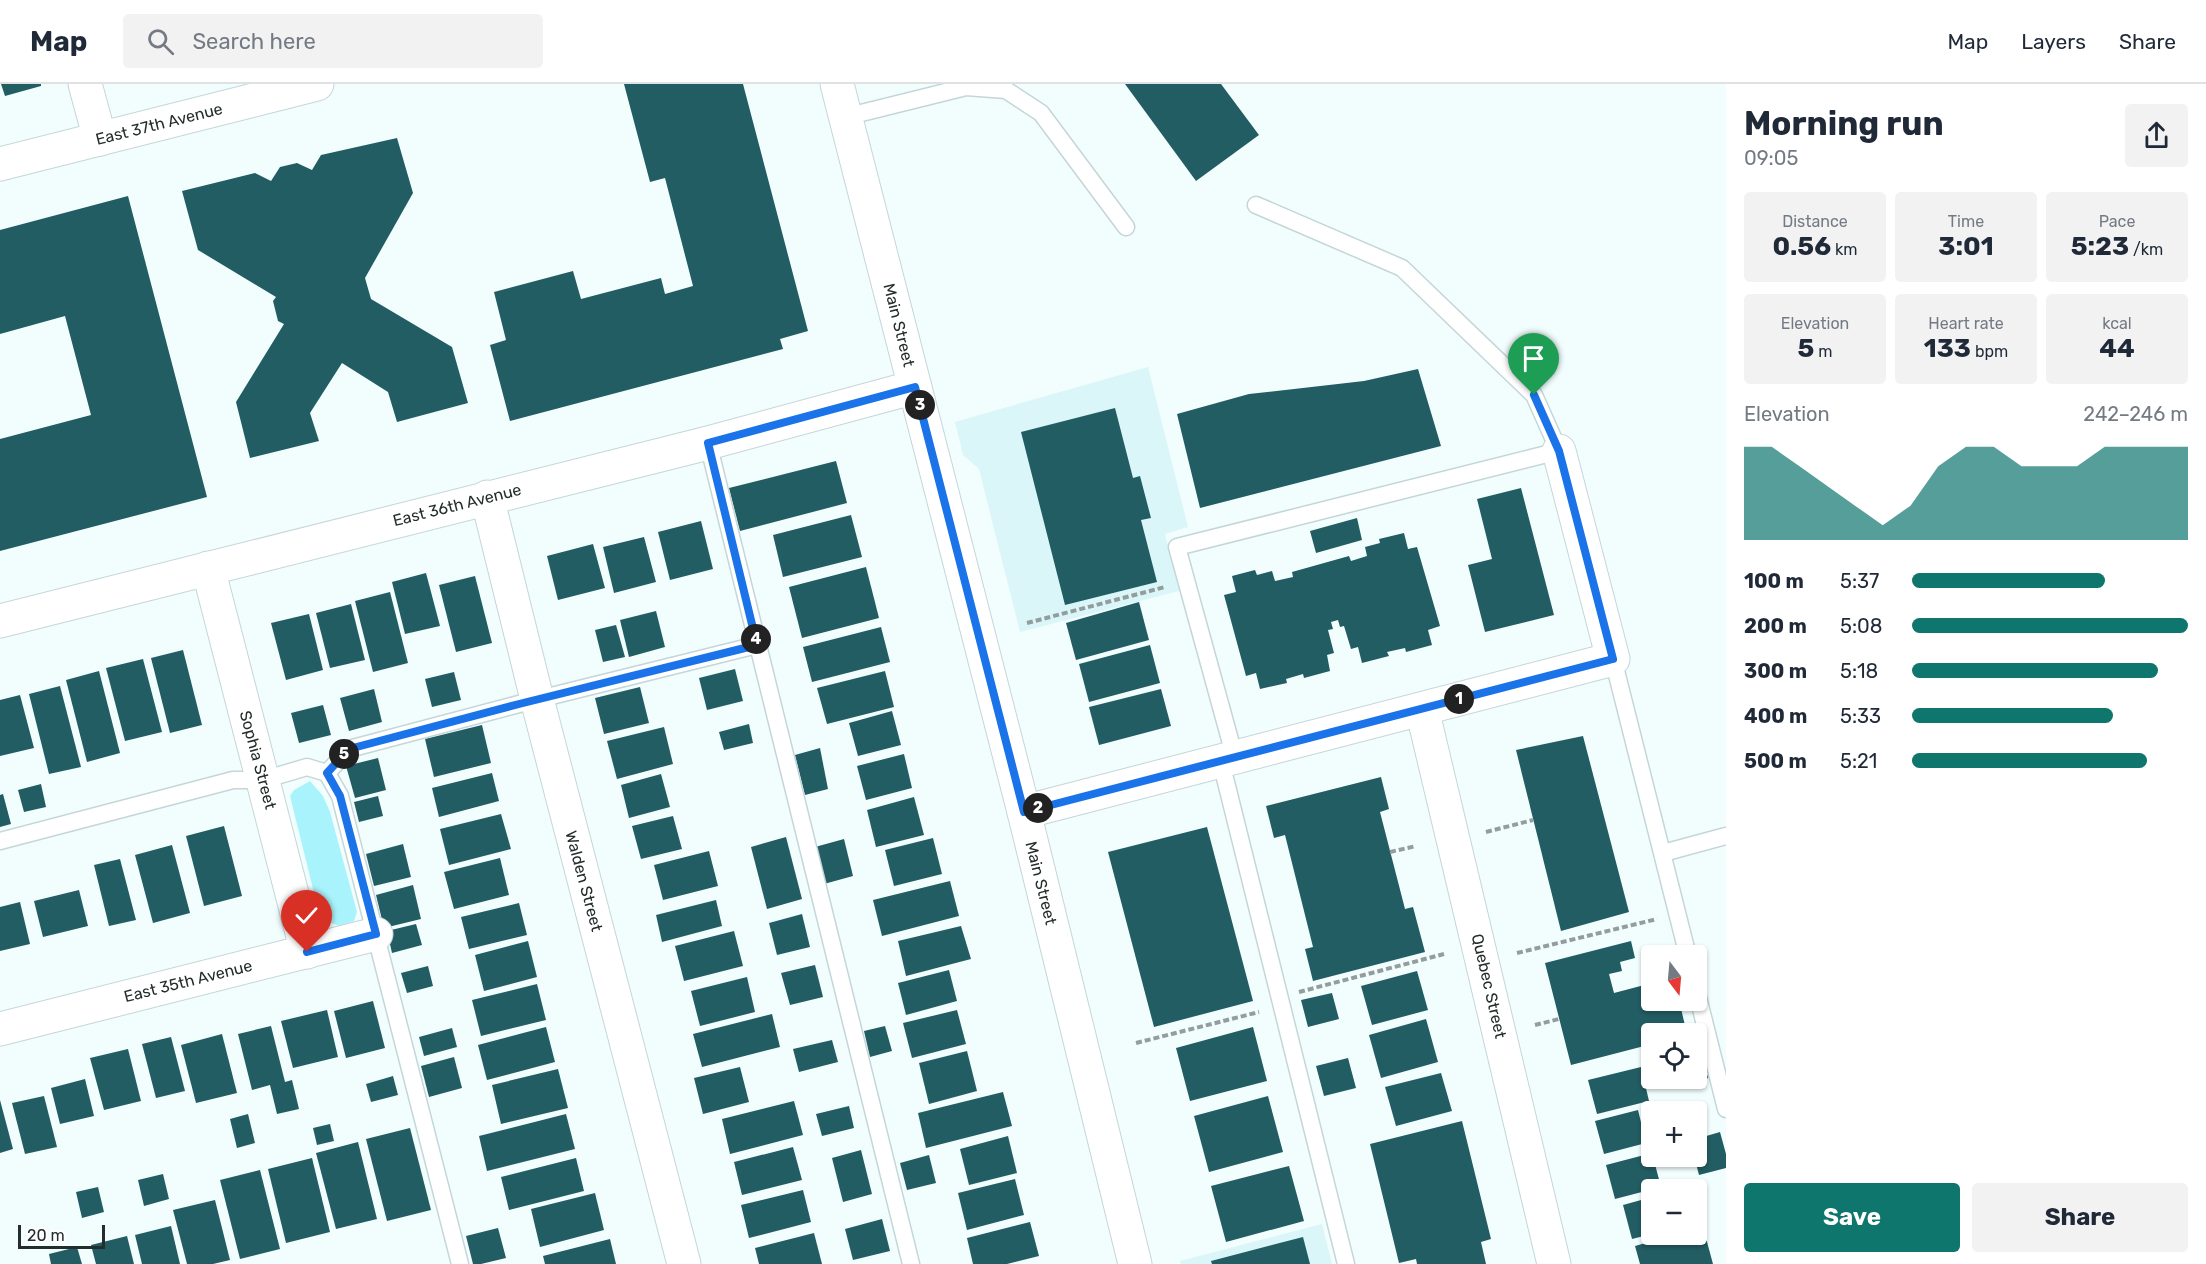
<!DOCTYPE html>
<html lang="en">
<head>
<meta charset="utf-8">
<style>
  :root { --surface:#fff; --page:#f2f2f3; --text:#1f2937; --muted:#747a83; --line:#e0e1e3; --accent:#0f766e }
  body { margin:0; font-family:Rubik,sans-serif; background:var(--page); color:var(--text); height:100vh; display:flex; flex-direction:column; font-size:22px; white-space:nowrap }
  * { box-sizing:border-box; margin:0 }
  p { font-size:20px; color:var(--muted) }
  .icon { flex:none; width:33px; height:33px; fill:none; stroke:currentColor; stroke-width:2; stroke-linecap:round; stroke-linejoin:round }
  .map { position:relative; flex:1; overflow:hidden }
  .panel { display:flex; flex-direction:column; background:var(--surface); width:480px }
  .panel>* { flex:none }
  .needle { width:39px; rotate:164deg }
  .fabs { position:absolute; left:1641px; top:861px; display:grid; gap:12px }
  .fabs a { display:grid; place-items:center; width:66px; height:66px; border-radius:6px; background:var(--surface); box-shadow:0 2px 4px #0004; font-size:30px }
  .scale { position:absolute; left:18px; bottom:15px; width:87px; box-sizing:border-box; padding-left:6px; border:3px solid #252c2c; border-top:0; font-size:16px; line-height:21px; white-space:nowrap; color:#252c2c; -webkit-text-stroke:4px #fff; paint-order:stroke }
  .pin { position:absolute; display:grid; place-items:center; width:51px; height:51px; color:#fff; margin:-62px -26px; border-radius:50% 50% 50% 0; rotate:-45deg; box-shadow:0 0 6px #0007 }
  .pin .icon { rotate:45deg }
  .km { position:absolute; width:30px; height:30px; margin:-15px; border-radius:50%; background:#222; color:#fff; font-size:16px; line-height:30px; text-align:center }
  .round { display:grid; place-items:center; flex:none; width:63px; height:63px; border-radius:6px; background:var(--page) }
  .head { display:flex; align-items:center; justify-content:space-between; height:102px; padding:0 18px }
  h1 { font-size:33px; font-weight:700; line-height:45px }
  .figures { display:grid; grid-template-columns:repeat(3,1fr); gap:9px; height:102px; padding:6px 18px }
  .figures div { display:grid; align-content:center; border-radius:6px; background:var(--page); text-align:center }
  .figures b { font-size:26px; font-weight:700 }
  .figures small { font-size:16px; font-weight:400 }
  .figures p { font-size:16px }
  .chart { height:168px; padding:12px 18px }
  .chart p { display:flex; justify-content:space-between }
  .chart svg { width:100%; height:108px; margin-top:6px; fill:var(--accent); opacity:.7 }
  .primary-button { display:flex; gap:12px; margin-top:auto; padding:12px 18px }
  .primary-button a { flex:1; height:69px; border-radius:6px; background:var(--accent); color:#fff; font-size:24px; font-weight:700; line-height:69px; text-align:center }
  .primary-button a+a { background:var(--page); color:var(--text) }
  ul { padding:0 18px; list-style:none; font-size:20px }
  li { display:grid; grid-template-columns:96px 72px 1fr; align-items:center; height:45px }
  li i { height:15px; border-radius:8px; background:var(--accent) }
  header { display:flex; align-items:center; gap:36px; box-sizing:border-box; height:84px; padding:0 30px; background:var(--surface); border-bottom:2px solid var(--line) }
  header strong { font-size:28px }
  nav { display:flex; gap:33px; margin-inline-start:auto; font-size:21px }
  .search { width:420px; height:54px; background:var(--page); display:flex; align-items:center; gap:15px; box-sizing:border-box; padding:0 21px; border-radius:6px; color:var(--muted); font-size:22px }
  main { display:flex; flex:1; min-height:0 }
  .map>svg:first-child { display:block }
  .built { fill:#daf6f9 }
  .green { fill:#a9f4fc }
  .building { fill:#225d63 }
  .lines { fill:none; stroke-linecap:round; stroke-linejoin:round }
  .service-casing { stroke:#c4d6d8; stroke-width:19 }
  .minor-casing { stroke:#c4d6d8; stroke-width:35 }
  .secondary-casing { stroke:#c4d6d8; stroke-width:35 }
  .path { stroke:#949d9e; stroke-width:4; stroke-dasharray:6 3; stroke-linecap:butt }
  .service { stroke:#fff; stroke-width:16 }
  .minor { stroke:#fff; stroke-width:33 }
  .secondary { stroke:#fff; stroke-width:33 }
  .route-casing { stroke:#fff; stroke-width:12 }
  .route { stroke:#1a73e8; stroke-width:8 }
  .labels { text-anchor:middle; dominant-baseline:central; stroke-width:6; stroke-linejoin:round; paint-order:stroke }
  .street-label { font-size:16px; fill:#252c2c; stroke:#fff }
</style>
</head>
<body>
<header>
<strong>Map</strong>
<div class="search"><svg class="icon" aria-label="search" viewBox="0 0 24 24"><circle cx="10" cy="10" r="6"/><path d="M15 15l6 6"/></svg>Search here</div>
<nav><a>Map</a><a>Layers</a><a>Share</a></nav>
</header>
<main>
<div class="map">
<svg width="1726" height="1180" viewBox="0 0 1726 1180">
  <rect width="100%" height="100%" fill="#f2fdfe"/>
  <g class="built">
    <polygon points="1148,283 1188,443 1165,450 1179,507 1020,548 979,385 963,371 955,338"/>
    <polygon points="1322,1140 1332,1180 1181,1180 1180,1177"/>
  </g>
  <polygon class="green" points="310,697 323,712 330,728 357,828 354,837 339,842 329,838 317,821 290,712 294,706"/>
  <g class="building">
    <polygon points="1,0 41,0 41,2 5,12"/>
    <polygon points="624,0 743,0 808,247 780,255 783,265 510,337 490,261 506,256 494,208 573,187 581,215 661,194 665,210 693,202 665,94 650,98"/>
    <polygon points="1125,0 1221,0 1259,51 1196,97"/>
    <polygon points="397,54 413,109 365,194 371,215 452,263 468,319 397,338 388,308 342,279 310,329 319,357 250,374 236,318 284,240 278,237 273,217 276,213 198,166 182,107 255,89 271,97 280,83 297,79 312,86 321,71"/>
    <polygon points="128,112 207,413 0,467 0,355 91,331 65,232 0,250 0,146"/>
    <polygon points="1418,285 1441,362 1200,424 1177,330 1249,310 1364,297"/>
    <polygon points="1115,324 1133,394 1140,392 1151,434 1141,436 1157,498 1065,521 1021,348"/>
    <polygon points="836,377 847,419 740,447 729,404"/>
    <polygon points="1521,404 1554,531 1485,548 1468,481 1492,475 1477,415"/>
    <polygon points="851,431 862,473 783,493 773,451"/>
    <polygon points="1357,434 1362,456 1316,469 1310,447"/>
    <polygon points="701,437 713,485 670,496 658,448"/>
    <polygon points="1404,449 1408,465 1417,463 1440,542 1428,546 1432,561 1406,568 1405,564 1387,568 1389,572 1362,579 1358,563 1351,565 1344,542 1340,543 1338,536 1331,538 1333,545 1328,546 1334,569 1327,571 1330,587 1304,594 1303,590 1286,595 1287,599 1260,605 1256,589 1246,592 1224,511 1236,508 1232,492 1255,486 1257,491 1272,487 1275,497 1293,493 1292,488 1349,472 1351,477 1367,472 1365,463 1380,459 1379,455"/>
    <polygon points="644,453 656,498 614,509 603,463"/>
    <polygon points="593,460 605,504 558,516 547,472"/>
    <polygon points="866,483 879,534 802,554 789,503"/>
    <polygon points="426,489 440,542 405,550 392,498"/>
    <polygon points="475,492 492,559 456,568 439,501"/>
    <polygon points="390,508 408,579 373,588 355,517"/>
    <polygon points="1139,518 1149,556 1076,576 1066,539"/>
    <polygon points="351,520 365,576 330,584 316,529"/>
    <polygon points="656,527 665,563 629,573 620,536"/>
    <polygon points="309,530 323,586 286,596 271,539"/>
    <polygon points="616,541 625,573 603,578 595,546"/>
    <polygon points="881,543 890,578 812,598 803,563"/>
    <polygon points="1150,561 1160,599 1089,618 1079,580"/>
    <polygon points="183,566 202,641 170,649 151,574"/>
    <polygon points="143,575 162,648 125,657 106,584"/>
    <polygon points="735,585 743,617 707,626 699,594"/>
    <polygon points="99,587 120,669 87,678 66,596"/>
    <polygon points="885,587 894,623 827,640 817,604"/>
    <polygon points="454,588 461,616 432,623 425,595"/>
    <polygon points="60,602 81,683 49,690 29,610"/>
    <polygon points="640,603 649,639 604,650 595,614"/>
    <polygon points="374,605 382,638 349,647 340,614"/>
    <polygon points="1161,605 1171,642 1099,661 1089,623"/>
    <polygon points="20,611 34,664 0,672 0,616"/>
    <polygon points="323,621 331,651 299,659 291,629"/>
    <polygon points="892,627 901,661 858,672 849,639"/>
    <polygon points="749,640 753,659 724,666 719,648"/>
    <polygon points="482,641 491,679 434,693 425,655"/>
    <polygon points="664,643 673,680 617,695 607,657"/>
    <polygon points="1583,652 1629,828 1561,847 1516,666"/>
    <polygon points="820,664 828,705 805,711 795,671"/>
    <polygon points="904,670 912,704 866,716 857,682"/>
    <polygon points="378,674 386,706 355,714 346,682"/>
    <polygon points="492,689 499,717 439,733 432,704"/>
    <polygon points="661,690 670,723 629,734 621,701"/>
    <polygon points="1381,693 1389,725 1380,728 1405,825 1413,823 1425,868 1313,897 1305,865 1313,863 1285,751 1274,754 1266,722"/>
    <polygon points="41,700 46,723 24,728 18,706"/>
    <polygon points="3,710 11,740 0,743 0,711"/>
    <polygon points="378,712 383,732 359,738 354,718"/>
    <polygon points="914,713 924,751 876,763 867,726"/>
    <polygon points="501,730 511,765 449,781 440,745"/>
    <polygon points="673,732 682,765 641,775 632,742"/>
    <polygon points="224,742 242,812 204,822 186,752"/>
    <polygon points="1207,743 1253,917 1154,943 1108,768"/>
    <polygon points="786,753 802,815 767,825 751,763"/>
    <polygon points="933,754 942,790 894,802 885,766"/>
    <polygon points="844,755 853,792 824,800 815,763"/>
    <polygon points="403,760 411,793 374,802 366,770"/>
    <polygon points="172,761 190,829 153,839 135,771"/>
    <polygon points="709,767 718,802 663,816 654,781"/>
    <polygon points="500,774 509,811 454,825 444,788"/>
    <polygon points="120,775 136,836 109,842 94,781"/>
    <polygon points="950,797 959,832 882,852 873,816"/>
    <polygon points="413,801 421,835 384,844 376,811"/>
    <polygon points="79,806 88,842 43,853 34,817"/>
    <polygon points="716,816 722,842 662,858 656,831"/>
    <polygon points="20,818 30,860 0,867 0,823"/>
    <polygon points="519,819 527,851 469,865 461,833"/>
    <polygon points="802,830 810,863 777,871 769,839"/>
    <polygon points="416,840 422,861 392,869 387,847"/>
    <polygon points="961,842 971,875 906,892 898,857"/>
    <polygon points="734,847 743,882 684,897 675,862"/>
    <polygon points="528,857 537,893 484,907 475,871"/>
    <polygon points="1631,857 1635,874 1620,878 1622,887 1609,890 1614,909 1652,899 1652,916 1679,916 1687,950 1652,950 1652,960 1571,981 1545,879"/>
    <polygon points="815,881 823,913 790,921 781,889"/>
    <polygon points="428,882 433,902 407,909 401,889"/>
    <polygon points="949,886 957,917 906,931 898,899"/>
    <polygon points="1417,887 1428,926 1372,941 1361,902"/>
    <polygon points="747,893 755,928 700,942 691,907"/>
    <polygon points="537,900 546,936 481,952 472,916"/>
    <polygon points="1332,909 1339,935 1308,943 1301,916"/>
    <polygon points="373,917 385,964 346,974 334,927"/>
    <polygon points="327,926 338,973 293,984 281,937"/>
    <polygon points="957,926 966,960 912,974 903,939"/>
    <polygon points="772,930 780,963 702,983 693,950"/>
    <polygon points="1426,935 1438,978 1381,994 1369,951"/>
    <polygon points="271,942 285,998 292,996 299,1025 277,1030 270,1001 252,1006 238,950"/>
    <polygon points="885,942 892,967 870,973 864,947"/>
    <polygon points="546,943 555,978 487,996 478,961"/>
    <polygon points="1253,943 1267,997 1190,1017 1176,964"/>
    <polygon points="452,944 457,963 424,972 419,953"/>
    <polygon points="222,950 237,1009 196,1019 181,961"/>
    <polygon points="171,953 185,1007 156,1014 142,960"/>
    <polygon points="832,956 838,978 799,988 793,965"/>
    <polygon points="1700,963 1708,994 1680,1002 1678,994 1696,994 1696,964"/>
    <polygon points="128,965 141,1017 104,1026 90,974"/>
    <polygon points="967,967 977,1007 929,1020 919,979"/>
    <polygon points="454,973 462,1004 429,1013 421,982"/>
    <polygon points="1348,974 1356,1004 1324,1012 1316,982"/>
    <polygon points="740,983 749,1018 703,1030 694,994"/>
    <polygon points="1641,983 1649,1017 1597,1030 1588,996"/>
    <polygon points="558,985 568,1024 501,1040 492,1001"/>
    <polygon points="1441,989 1452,1027 1396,1042 1385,1003"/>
    <polygon points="393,992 398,1011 371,1018 366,1000"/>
    <polygon points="85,995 94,1032 60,1040 51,1004"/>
    <polygon points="1003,1008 1012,1042 926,1064 918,1029"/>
    <polygon points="44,1012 57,1063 25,1070 12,1019"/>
    <polygon points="1268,1012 1283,1068 1209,1088 1194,1032"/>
    <polygon points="0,1016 13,1065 0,1069"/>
    <polygon points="794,1017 803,1051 730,1070 722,1035"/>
    <polygon points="849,1022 854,1044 822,1052 816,1030"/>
    <polygon points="1638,1026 1646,1059 1604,1070 1595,1037"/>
    <polygon points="248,1030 255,1059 237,1064 230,1035"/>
    <polygon points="566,1030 575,1065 487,1087 479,1052"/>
    <polygon points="1462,1037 1491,1155 1481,1158 1486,1180 1417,1180 1416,1175 1399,1179 1370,1060"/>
    <polygon points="330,1040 334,1057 317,1061 313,1044"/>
    <polygon points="410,1044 431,1126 387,1137 366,1055"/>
    <polygon points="1720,1048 1726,1070 1726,1084 1699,1091 1694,1072 1696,1072 1696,1055"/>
    <polygon points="1008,1052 1017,1089 969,1101 960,1065"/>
    <polygon points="358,1058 377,1135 336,1145 316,1069"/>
    <polygon points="793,1063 802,1096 742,1111 734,1078"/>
    <polygon points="861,1066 872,1110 843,1118 832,1074"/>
    <polygon points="1652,1069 1661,1103 1615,1115 1606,1081"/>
    <polygon points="929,1071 936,1099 907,1106 900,1079"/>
    <polygon points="312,1074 330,1148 286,1159 268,1085"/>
    <polygon points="576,1074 584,1107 509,1126 501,1093"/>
    <polygon points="1289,1082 1304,1137 1226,1158 1211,1102"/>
    <polygon points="260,1086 280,1165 240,1175 220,1096"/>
    <polygon points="163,1090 169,1115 144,1122 138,1096"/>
    <polygon points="1015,1095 1024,1131 967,1146 958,1109"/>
    <polygon points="98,1103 104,1128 82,1134 76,1108"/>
    <polygon points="803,1106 811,1138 749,1154 741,1121"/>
    <polygon points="1696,1106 1705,1136 1696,1138"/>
    <polygon points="595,1109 604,1146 540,1163 531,1125"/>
    <polygon points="1652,1113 1652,1150 1632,1155 1623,1121"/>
    <polygon points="215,1116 230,1176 213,1180 187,1180 173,1126"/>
    <polygon points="882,1135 890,1167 853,1176 845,1145"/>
    <polygon points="1030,1138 1039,1172 1007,1180 973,1180 967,1154"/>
    <polygon points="171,1142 180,1180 142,1180 135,1151"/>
    <polygon points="1703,1143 1713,1180 1640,1180 1635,1162 1677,1150 1696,1150 1696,1145"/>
    <polygon points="498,1144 506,1174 481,1180 473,1180 466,1152"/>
    <polygon points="814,1149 822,1180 759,1180 755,1164"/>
    <polygon points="127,1152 134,1180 96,1180 91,1161"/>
    <polygon points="1303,1153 1310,1180 1212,1180 1211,1177"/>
    <polygon points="610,1155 616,1180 545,1180 543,1172"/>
    <polygon points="77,1163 82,1180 51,1180 49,1170"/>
  </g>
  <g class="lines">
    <defs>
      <g id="service">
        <polyline points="845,33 966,3 1006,6 1041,29 1126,143"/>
        <polyline points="708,359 911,1180"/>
        <polyline points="1613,575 1688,872"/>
        <polyline points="1235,674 1177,463 1559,367 1534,311 1402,184 1256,121"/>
        <polyline points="1221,678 1346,1180"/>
        <polyline points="327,689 349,665 519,620 757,561"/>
        <polyline points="0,757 233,696 263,696 307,683 327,689 340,712 460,1180"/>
        <polyline points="1663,769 1726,752"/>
        <polyline points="1696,905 1726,1025"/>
      </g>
      <g id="minor">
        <polyline points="85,0 100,55"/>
        <polyline points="0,80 317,0"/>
        <polyline points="487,413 537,615 684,1180"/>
        <polyline points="208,484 307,868"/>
        <polyline points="0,537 708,359 915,303"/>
        <polyline points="1422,625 1554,1180"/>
        <polyline points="1024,728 1613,575 1559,367"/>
        <polyline points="0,945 376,850"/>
      </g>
      <polyline id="secondary" points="837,0 1024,728 1135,1180"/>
    </defs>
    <use href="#service" class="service-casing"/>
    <use href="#minor" class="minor-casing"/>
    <use href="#secondary" class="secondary-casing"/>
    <g class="path">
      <polyline points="1027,539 1165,503"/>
      <polyline points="1486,748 1533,736"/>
      <polyline points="1390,768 1416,762"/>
      <polyline points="1517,869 1657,835"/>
      <polyline points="1299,908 1444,870"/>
      <polyline points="1535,941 1559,935"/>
      <polyline points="1136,959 1259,928"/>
    </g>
    <use href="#service" class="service"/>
    <use href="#minor" class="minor"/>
    <use href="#secondary" class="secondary"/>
  </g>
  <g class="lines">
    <defs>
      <polyline id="route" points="307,868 376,850 340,712 327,689 349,665 519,620 757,561 708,359 915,303 1024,728 1613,575 1559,367 1534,311"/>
    </defs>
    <use href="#route" class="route-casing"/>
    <use href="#route" class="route"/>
  </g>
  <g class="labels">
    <g class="street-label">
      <text transform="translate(159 40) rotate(-14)">East 37th Avenue</text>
      <text transform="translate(899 241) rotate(76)">Main Street</text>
      <text transform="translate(457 421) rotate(-14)">East 36th Avenue</text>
      <text transform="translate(258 676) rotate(75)">Sophia Street</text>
      <text transform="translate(584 797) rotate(75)">Walden Street</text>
      <text transform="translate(1041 799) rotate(76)">Main Street</text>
      <text transform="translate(188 897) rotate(-14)">East 35th Avenue</text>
      <text transform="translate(1489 902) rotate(77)">Quebec Street</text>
    </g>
  </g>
</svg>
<div class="fabs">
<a><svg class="needle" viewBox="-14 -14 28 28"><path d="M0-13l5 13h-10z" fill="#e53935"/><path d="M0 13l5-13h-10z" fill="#747a83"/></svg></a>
<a><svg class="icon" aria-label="locate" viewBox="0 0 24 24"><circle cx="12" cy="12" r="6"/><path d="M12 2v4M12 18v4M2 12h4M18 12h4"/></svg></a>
<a>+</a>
<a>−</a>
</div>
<div class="scale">20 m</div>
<div class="pin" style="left:1534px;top:311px;background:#1e9e55"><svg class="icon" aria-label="arrive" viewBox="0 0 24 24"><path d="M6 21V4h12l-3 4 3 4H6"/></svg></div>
<div class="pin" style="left:307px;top:868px;background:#d93025"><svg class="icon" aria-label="check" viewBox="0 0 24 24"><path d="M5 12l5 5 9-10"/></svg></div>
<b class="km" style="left:1459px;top:615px">1</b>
<b class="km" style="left:1038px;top:724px">2</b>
<b class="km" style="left:920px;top:321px">3</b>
<b class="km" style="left:756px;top:555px">4</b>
<b class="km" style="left:344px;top:670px">5</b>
</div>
<section class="panel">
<div class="head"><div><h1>Morning run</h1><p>09:05</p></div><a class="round"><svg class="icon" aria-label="share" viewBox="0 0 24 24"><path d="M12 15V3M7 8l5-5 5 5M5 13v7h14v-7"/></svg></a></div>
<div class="figures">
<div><p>Distance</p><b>0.56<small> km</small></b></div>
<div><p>Time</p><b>3:01</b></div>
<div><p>Pace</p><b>5:23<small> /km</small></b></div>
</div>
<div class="figures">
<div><p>Elevation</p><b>5<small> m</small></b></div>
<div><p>Heart rate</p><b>133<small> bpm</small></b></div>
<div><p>kcal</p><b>44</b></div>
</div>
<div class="chart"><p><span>Elevation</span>242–246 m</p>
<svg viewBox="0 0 160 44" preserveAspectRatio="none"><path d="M0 44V6L10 6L20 14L30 22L40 30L50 38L60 30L70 14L80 6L90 6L100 14L110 14L120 14L130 6L140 6L150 6L160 6V44z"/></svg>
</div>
<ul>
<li><b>100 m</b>5:37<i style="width:70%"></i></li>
<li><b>200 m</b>5:08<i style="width:100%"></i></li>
<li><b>300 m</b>5:18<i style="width:89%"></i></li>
<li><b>400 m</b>5:33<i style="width:73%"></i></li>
<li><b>500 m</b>5:21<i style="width:85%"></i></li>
</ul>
<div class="primary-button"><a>Save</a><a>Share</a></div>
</section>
</main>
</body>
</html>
